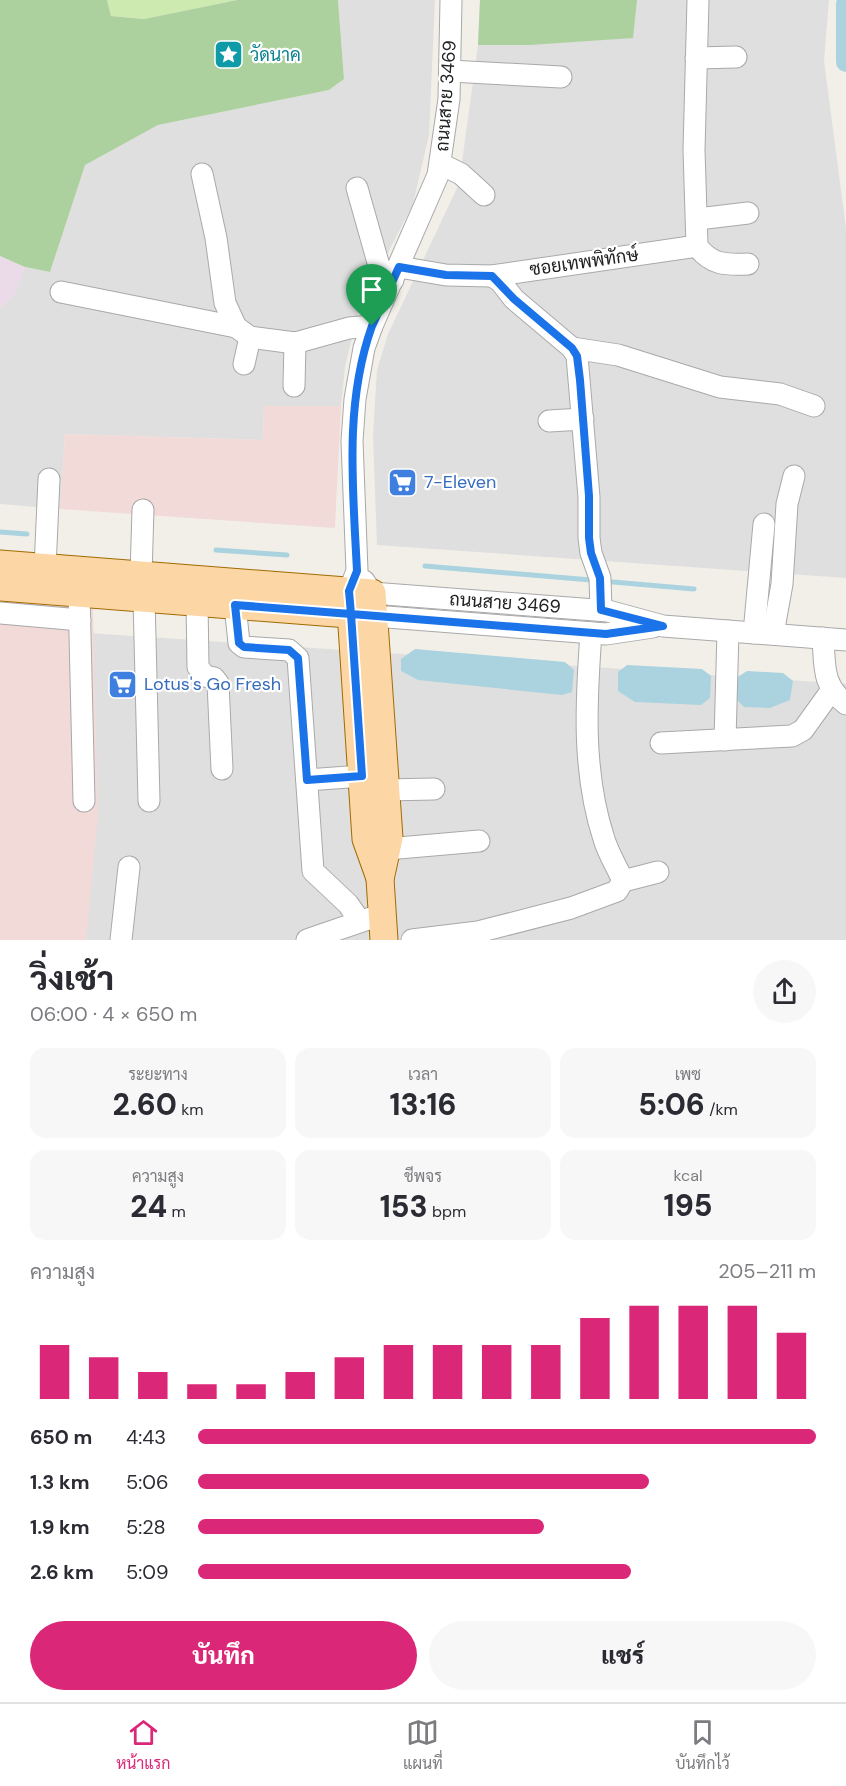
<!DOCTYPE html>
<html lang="th">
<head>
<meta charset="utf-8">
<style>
  :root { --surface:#fff; --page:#f7f7f7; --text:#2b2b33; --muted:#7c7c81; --line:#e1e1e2; --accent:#db2777 }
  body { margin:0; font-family:"DM Sans",Sarabun,sans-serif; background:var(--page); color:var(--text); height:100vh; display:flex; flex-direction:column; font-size:22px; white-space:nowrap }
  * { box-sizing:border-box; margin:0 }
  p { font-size:20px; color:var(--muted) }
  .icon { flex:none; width:33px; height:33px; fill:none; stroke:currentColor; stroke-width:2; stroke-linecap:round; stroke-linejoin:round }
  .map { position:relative; height:940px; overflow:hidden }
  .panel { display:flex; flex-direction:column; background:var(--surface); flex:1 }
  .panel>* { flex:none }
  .pin { position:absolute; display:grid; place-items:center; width:51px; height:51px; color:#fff; margin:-62px -26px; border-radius:50% 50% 50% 0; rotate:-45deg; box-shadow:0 0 6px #0007 }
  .pin .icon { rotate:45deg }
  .round { display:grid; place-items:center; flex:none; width:63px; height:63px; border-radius:32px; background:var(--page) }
  .head { display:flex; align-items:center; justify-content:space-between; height:102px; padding:0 30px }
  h1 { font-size:33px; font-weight:800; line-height:45px }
  .stats { display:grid; grid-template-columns:repeat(3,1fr); gap:9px; height:102px; padding:6px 30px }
  .stats div { display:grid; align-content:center; border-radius:15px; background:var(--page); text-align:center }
  .stats b { font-size:30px; font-weight:800 }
  .stats small { font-size:16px; font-weight:400 }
  .stats p { font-size:16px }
  .chart { height:168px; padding:12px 30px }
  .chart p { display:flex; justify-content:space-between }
  .chart svg { width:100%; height:108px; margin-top:6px; stroke:var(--accent); stroke-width:6 }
  .action { display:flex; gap:12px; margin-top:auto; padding:12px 30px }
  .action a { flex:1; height:69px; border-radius:36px; background:var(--accent); color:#fff; font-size:24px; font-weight:800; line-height:69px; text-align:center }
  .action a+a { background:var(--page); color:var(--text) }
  ul { padding:0 30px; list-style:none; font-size:20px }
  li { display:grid; grid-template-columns:96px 72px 1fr; align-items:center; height:45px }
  li i { height:15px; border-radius:8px; background:var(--accent) }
  .tab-bar { display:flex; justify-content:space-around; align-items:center; height:84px; border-top:2px solid var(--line); background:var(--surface); font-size:16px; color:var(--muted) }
  .tab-bar a { display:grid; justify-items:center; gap:3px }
  .tab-bar .on { color:var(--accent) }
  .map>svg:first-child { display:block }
  .residential { fill:#e0dfdf }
  .commercial { fill:#f2dad9 }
  .industrial { fill:#ebdbe8 }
  .grass { fill:#cdebb0 }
  .forest { fill:#add19e }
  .water { fill:#aad3df }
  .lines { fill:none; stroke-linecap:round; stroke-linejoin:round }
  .stream { stroke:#aad3df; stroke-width:5 }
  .canal { stroke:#aad3df; stroke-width:20 }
  .minor-casing { stroke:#a9a9a9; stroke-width:23 }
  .major-casing { stroke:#a06b00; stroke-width:29 }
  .minor { stroke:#fff; stroke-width:21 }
  .major { stroke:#fcd6a4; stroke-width:27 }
  .route-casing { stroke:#fff; stroke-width:12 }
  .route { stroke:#1a73e8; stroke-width:8 }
  .labels { text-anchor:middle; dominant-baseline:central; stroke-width:4.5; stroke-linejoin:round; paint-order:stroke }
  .culture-label { font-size:18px; fill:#0d838f; stroke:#fff; text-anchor:start }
  .street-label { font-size:18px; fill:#222; stroke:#fff }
  .shop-label { font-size:18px; fill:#366cbe; stroke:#fff; text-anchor:start }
</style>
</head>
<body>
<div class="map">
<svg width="846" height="940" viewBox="0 0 846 940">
  <rect width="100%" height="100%" fill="#f2efe9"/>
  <g class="residential">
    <polygon points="338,0 435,0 429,135 413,204 359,309 345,367 341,406 264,406 263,440 65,434 60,509 0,504 0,308 13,297 25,267 50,272 84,165 158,125 329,90 344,79"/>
    <polygon points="480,0 829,0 824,61 846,228 846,578 377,545 373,436 377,370 388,334 459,184 478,45"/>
    <polygon points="0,627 846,684 846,940 0,940"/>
  </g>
  <g class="commercial">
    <polygon points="264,406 341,406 335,528 60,509 65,434 263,440"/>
    <polygon points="0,601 93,608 98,815 86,940 0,940"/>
  </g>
  <polygon class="industrial" points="0,256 25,267 13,297 0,308"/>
  <polygon class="grass" points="107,0 237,0 144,19 111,16"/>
  <g class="forest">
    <polygon points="0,0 107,0 111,16 144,19 237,0 338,0 344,79 329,90 158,125 85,165 50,272 25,267 0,256"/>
    <polygon points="480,0 637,0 633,38 530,45 478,45"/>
  </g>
  <g class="water">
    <polygon points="415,649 565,662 574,670 572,692 562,695 418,680 401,671 401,659"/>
    <polygon points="627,665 702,669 711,676 710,698 701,705 635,702 618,691 618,672"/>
    <polygon points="747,671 783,673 793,681 790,700 770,708 744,707 736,699 736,678"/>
  </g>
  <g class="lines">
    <g class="stream">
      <polyline points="0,532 27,534"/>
      <polyline points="216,550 287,555"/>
      <polyline points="425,566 591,580"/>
      <polyline points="613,582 694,589"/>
    </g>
    <polyline class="canal" points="846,4 846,62"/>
    <defs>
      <g id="minor">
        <path d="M698 0 694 150 697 246C711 265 726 265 748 264"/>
        <polyline points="696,58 736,57"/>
        <polyline points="450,71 561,77"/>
        <polyline points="441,164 461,174 484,195"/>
        <polyline points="202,174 216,238 225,303 236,327 250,337 295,343 349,328 372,326"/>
        <polyline points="357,188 379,266 393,280"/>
        <polyline points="698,219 748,213"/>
        <polyline points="399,267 446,275 492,276 697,246"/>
        <polyline points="492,276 500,281 514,299 572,348 577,356 589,497 589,538 591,553 600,578 601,610"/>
        <polyline points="61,292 236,327"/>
        <polyline points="572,348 618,355 720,387 780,394 814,406"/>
        <polyline points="244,364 250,337"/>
        <polyline points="294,386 295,343"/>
        <polyline points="549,421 583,419"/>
        <polyline points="45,568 49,479"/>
        <polyline points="141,575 143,510"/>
        <polyline points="364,581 372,593 608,611 663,626 846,640"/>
        <polyline points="349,591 357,571 352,441 355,399 364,348 372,326 438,175 449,99 451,0"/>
        <polyline points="79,593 84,801"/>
        <polyline points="144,598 149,801"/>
        <polyline points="197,602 198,667 205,676 214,678 218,683 222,769"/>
        <polyline points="235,605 239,643 244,647 289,650 298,658 313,871 348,904 360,921"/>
        <polyline points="0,613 80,620"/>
        <polyline points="374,616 606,634 653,627"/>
        <path d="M591 633C586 702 582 772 604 839 608 853 617 867 623 881"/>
        <polyline points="754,633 764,524"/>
        <polyline points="773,634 782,584 787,504 794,476"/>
        <path d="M823 638C825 667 822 685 846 704"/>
        <polyline points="725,740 728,631"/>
        <polyline points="661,743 792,736 803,730 831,691"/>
        <polyline points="307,780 362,776"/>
        <polyline points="386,790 434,789"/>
        <polyline points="387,849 479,841"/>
        <polyline points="623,881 658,872"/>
        <polyline points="121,940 129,867"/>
        <polyline points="307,940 371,918"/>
        <polyline points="412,940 478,932 571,908 617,891 623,881"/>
      </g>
      <g id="major">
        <polyline points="0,564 372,593 389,838 380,879 384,940"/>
        <polyline points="0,587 374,616"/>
        <polyline points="350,596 366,839 380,878"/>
      </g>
    </defs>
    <use href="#minor" class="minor-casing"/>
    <use href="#major" class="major-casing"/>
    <use href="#minor" class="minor"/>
    <use href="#major" class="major"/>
  </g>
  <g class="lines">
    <defs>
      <path id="route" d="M372 326C344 404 353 489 357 571L349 591 351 614 235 605 239 643 244 647 289 650 298 658 307 780 362 776 351 614 606 634 663 626 601 610 600 578 591 553 589 538V496L580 380 577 356 572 348 514 299 492 276 446 275 399 267 372 326"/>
    </defs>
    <use href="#route" class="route-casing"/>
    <use href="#route" class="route"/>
  </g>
  <defs>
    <symbol id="sight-square" viewBox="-11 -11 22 22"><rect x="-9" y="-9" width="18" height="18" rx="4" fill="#0f9aa8" stroke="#fff"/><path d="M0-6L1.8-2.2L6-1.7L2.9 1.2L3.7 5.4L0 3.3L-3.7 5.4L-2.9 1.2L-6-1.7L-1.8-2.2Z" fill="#fff"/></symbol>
    <symbol id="supermarket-square" viewBox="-11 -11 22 22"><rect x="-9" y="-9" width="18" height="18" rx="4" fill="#3f7fe0" stroke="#fff"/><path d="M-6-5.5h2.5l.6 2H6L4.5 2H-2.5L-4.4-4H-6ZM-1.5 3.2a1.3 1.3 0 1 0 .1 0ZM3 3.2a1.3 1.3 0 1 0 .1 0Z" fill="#fff"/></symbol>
  </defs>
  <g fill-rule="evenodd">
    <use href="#sight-square" x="212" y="38" width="33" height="33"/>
    <use href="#supermarket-square" x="386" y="466" width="33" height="33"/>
    <use href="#supermarket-square" x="106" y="668" width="33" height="33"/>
  </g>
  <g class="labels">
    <g class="culture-label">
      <text x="250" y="55">วัดนาค</text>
    </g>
    <g class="street-label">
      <text transform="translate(446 96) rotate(-86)">ถนนสาย 3469</text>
      <text transform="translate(584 262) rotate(-8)">ซอยเทพพิทักษ์</text>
      <text transform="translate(505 603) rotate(4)">ถนนสาย 3469</text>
    </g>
    <g class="shop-label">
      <text x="424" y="482">7-Eleven</text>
      <text x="144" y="684">Lotus's Go Fresh</text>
    </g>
  </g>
</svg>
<div class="pin" style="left:372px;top:326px;background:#1e9e55"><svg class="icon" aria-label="arrive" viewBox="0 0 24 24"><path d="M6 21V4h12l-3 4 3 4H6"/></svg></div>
</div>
<section class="panel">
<div class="head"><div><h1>วิ่งเช้า</h1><p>06:00 · 4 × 650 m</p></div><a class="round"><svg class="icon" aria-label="share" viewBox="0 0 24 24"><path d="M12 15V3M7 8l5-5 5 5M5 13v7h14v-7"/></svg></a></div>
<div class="stats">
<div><p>ระยะทาง</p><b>2.60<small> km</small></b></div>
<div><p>เวลา</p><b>13:16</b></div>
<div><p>เพซ</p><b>5:06<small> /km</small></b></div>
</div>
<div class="stats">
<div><p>ความสูง</p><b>24<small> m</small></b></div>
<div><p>ชีพจร</p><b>153<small> bpm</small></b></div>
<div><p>kcal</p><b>195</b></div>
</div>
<div class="chart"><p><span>ความสูง</span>205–211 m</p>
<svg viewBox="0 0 160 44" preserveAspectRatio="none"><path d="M5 44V22M15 44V27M25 44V33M35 44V38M45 44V38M55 44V33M65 44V27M75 44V22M85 44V22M95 44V22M105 44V22M115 44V11M125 44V6M135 44V6M145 44V6M155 44V17"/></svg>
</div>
<ul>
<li><b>650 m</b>4:43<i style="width:100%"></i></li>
<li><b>1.3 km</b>5:06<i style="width:73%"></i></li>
<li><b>1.9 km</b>5:28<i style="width:56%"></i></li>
<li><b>2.6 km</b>5:09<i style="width:70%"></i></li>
</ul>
<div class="action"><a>บันทึก</a><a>แชร์</a></div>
</section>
<nav class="tab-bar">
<a class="on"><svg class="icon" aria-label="home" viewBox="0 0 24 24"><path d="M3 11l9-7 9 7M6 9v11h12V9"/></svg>หน้าแรก</a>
<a><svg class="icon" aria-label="map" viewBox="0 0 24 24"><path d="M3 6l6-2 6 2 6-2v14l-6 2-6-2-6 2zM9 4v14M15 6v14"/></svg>แผนที่</a>
<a><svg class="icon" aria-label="saved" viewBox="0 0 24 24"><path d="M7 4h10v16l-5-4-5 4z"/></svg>บันทึกไว้</a>
</nav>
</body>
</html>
